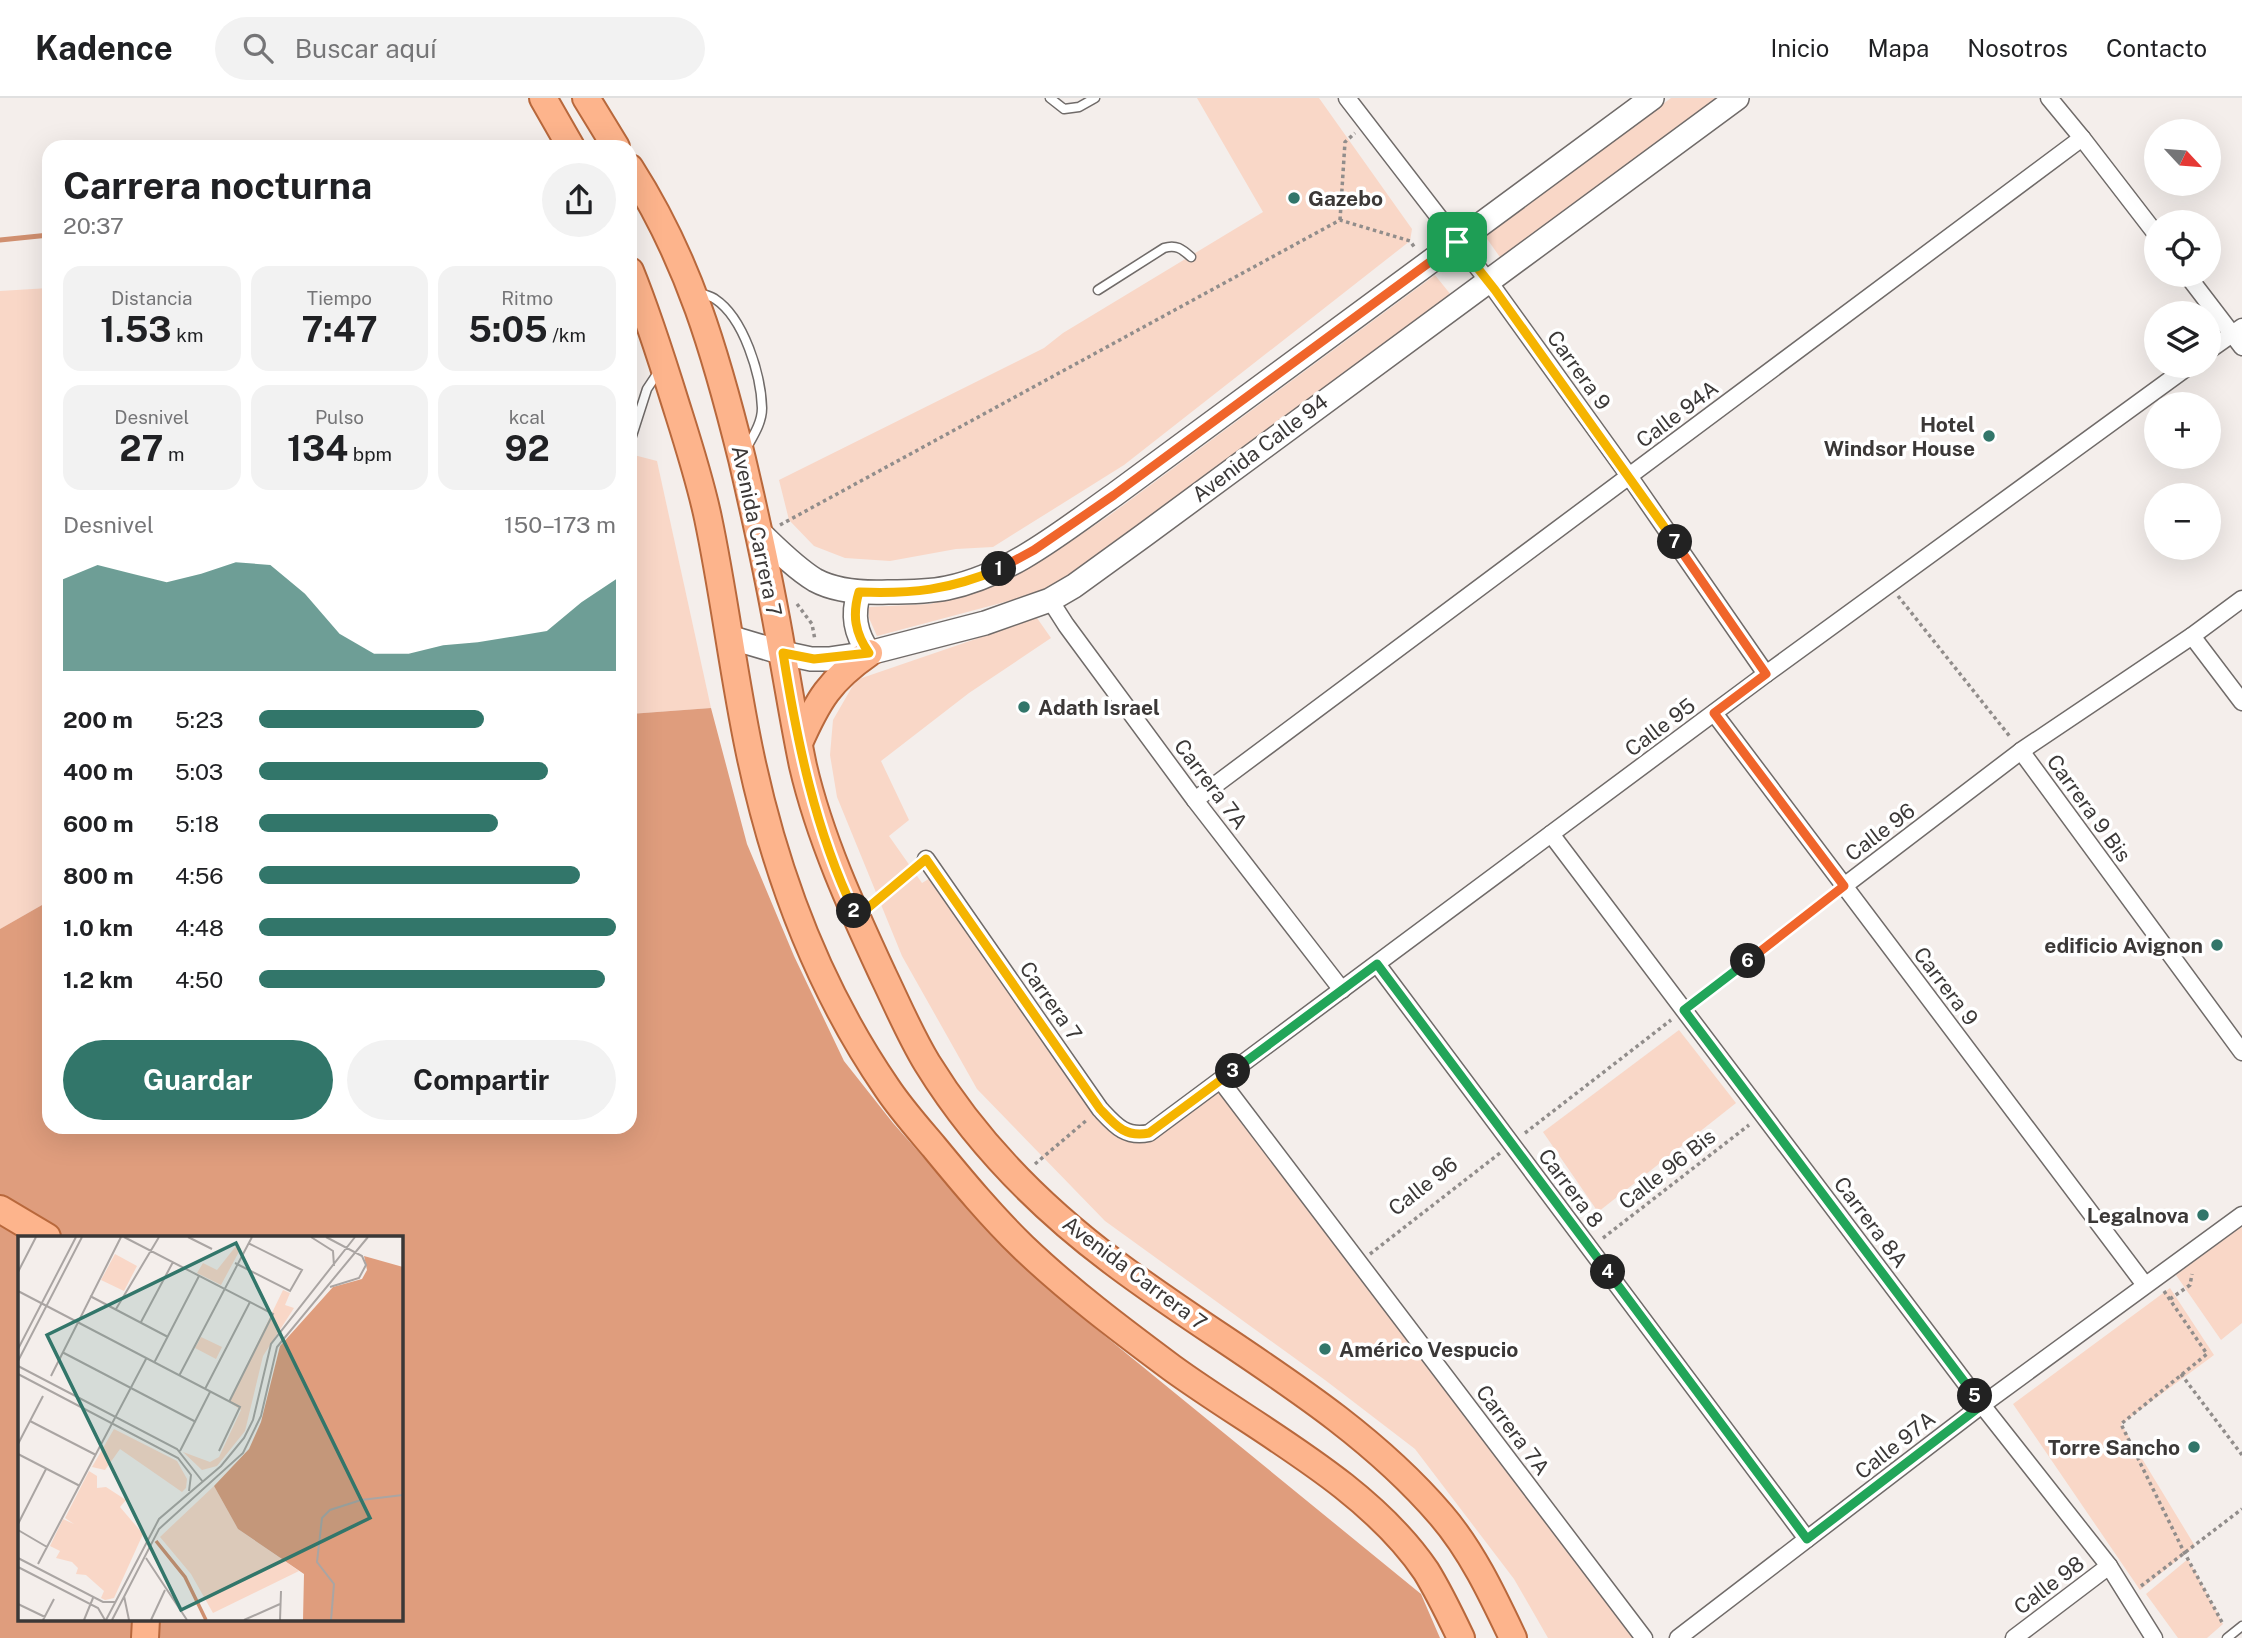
<!DOCTYPE html>
<html lang="es">
<head>
<meta charset="utf-8">
<style>
  :root { --surface:#fff; --page:#f2f2f2; --text:#202124; --muted:#757577; --line:#e0e0e0; --accent:#32766a }
  body { margin:0; font-family:"Public Sans",sans-serif; background:var(--page); color:var(--text); height:100vh; display:flex; flex-direction:column; font-size:26px; white-space:nowrap }
  * { box-sizing:border-box; margin:0 }
  p { font-size:23px; color:var(--muted) }
  .icon { flex:none; width:38px; height:38px; fill:none; stroke:currentColor; stroke-width:2; stroke-linecap:round; stroke-linejoin:round }
  .map { position:relative; flex:1; overflow:hidden }
  .details { position:absolute; left:42px; top:42px; width:595px; height:994px; display:flex; flex-direction:column; background:var(--surface); border-radius:21px; box-shadow:0 7px 28px #0002 }
  .details>* { flex:none }
  .needle { width:46px; rotate:116deg }
  .buttons { position:absolute; left:2144px; top:21px; display:grid; gap:14px }
  .buttons a { display:grid; place-items:center; width:77px; height:77px; border-radius:50%; background:var(--surface); box-shadow:0 7px 28px #0002; font-size:35px }
  .pin { position:absolute; display:grid; place-items:center; width:60px; height:60px; color:#fff; margin:-30px; border-radius:14px; box-shadow:0 4px 10px #0006 }
  .km { position:absolute; width:35px; height:35px; margin:-18px; border-radius:50%; background:#222; color:#fff; font-size:19px; line-height:35px; text-align:center }
  .round { display:grid; place-items:center; flex:none; width:74px; height:74px; border-radius:37px; background:var(--page) }
  .summary { display:flex; align-items:center; justify-content:space-between; height:119px; padding:0 21px }
  h1 { font-size:38px; font-weight:700; line-height:52px }
  .metrics { display:grid; grid-template-columns:repeat(3,1fr); gap:10px; height:119px; padding:7px 21px }
  .metrics div { display:grid; align-content:center; border-radius:18px; background:var(--page); text-align:center }
  .metrics b { font-size:35px; font-weight:700 }
  .metrics small { font-size:19px; font-weight:400 }
  .metrics p { font-size:19px }
  .chart { height:196px; padding:14px 21px }
  .chart p { display:flex; justify-content:space-between }
  .chart svg { width:100%; height:126px; margin-top:7px; fill:var(--accent); opacity:.7 }
  .button { display:flex; gap:14px; margin-top:auto; padding:14px 21px }
  .button a { flex:1; height:80px; border-radius:42px; background:var(--accent); color:#fff; font-size:28px; font-weight:700; line-height:80px; text-align:center }
  .button a+a { background:var(--page); color:var(--text) }
  ul { padding:0 21px; list-style:none; font-size:23px }
  li { display:grid; grid-template-columns:112px 84px 1fr; align-items:center; height:52px }
  li i { height:18px; border-radius:9px; background:var(--accent) }
  header { display:flex; align-items:center; gap:42px; box-sizing:border-box; height:98px; padding:0 35px; background:var(--surface); border-bottom:2px solid var(--line) }
  header strong { font-size:33px }
  nav { display:flex; gap:38px; margin-inline-start:auto; font-size:24px }
  .search { width:490px; height:63px; background:var(--page); display:flex; align-items:center; gap:18px; box-sizing:border-box; padding:0 24px; border-radius:38px; color:var(--muted); font-size:26px }
  .map>svg:first-child { display:block }
  .green { fill:#f9d7c7 }
  .forest { fill:#df9d7d; fill-rule:evenodd }
  .lines { fill:none; stroke-linecap:round; stroke-linejoin:round }
  .stream { stroke:#d08f6f; stroke-width:5 }
  .service-casing { stroke:#706b69; stroke-width:11 }
  .minor-casing { stroke:#706b69; stroke-width:19 }
  .secondary-casing { stroke:#706b69; stroke-width:26 }
  .primary-casing { stroke:#b8683c; stroke-width:30 }
  .path { stroke:#918d8b; stroke-width:3.5; stroke-dasharray:3.5 3.5; stroke-linecap:butt }
  .service { stroke:#fff; stroke-width:8 }
  .minor { stroke:#fff; stroke-width:16 }
  .secondary { stroke:#fff; stroke-width:23 }
  .primary { stroke:#fdb48c; stroke-width:26 }
  .split-1-casing { stroke:#fff; stroke-width:14 }
  .split-2-casing { stroke:#fff; stroke-width:14 }
  .split-3-casing { stroke:#fff; stroke-width:14 }
  .split-4-casing { stroke:#fff; stroke-width:14 }
  .split-5-casing { stroke:#fff; stroke-width:14 }
  .split-6-casing { stroke:#fff; stroke-width:14 }
  .split-7-casing { stroke:#fff; stroke-width:14 }
  .split-8-casing { stroke:#fff; stroke-width:14 }
  .split-1 { stroke:#f0652b; stroke-width:9 }
  .split-2 { stroke:#f5b400; stroke-width:9 }
  .split-3 { stroke:#f5b400; stroke-width:9 }
  .split-4 { stroke:#22a559; stroke-width:9 }
  .split-5 { stroke:#22a559; stroke-width:9 }
  .split-6 { stroke:#22a559; stroke-width:9 }
  .split-7 { stroke:#f0652b; stroke-width:9 }
  .split-8 { stroke:#f5b400; stroke-width:9 }
  .poi-dot { fill:#32766a; stroke:#fff; stroke-width:2.5 }
  .labels { text-anchor:middle; dominant-baseline:central; stroke-width:7; stroke-linejoin:round; paint-order:stroke }
  .poi-label { font-size:21px; font-weight:bold; fill:#3b3837; stroke:#fff; text-anchor:end }
  .street-label { font-size:21px; fill:#3b3837; stroke:#fff }
  .inset-river { fill:none; stroke:#d08f6f; stroke-width:3.5 }
  .inset-road { fill:none; stroke:#aaa5a3; stroke-width:2 }
  .view { fill:#32766a; fill-opacity:0.15; stroke:#32766a; stroke-width:3.5 }
  .inset-edge { fill:none; stroke:#3b3837; stroke-width:3.5 }
</style>
</head>
<body>
<header>
<strong>Kadence</strong>
<div class="search"><svg class="icon" aria-label="search" viewBox="0 0 24 24"><circle cx="10" cy="10" r="6"/><path d="M15 15l6 6"/></svg>Buscar aquí</div>
<nav><a>Inicio</a><a>Mapa</a><a>Nosotros</a><a>Contacto</a></nav>
</header>
<div class="map">
<svg width="2242" height="1540" viewBox="0 0 2242 1540">
  <rect width="100%" height="100%" fill="#f4eeeb"/>
  <g class="green">
    <polygon points="1197,0 1319,0 1412,131 1410,143 1124,367 993,449 956,451 890,463 845,460 814,448 789,422 779,382 1044,250 1063,235 1263,114"/>
    <polygon points="1671,0 1720,0 1502,162 1485,138"/>
    <polygon points="1435,177 1451,197 1112,449 1073,475 1035,496 877,538 869,520 868,509 930,506 991,489 1049,458 1110,417"/>
    <polygon points="49,190 49,803 0,831 0,193"/>
    <polygon points="630,356 657,363 711,610 630,616"/>
    <polygon points="1037,520 1051,540 969,595 881,663 909,722 889,738 922,785 937,776 1100,1011 1136,1037 1221,983 1644,1540 1548,1540 1514,1481 1415,1351 1325,1282 1105,1123 977,991 902,858 837,699 830,657 833,622 856,582"/>
    <polygon points="1679,932 1736,1005 1598,1114 1543,1034"/>
    <polygon points="2242,1128 2242,1225 2221,1242 2176,1177"/>
    <polygon points="2170,1190 2214,1257 2121,1326 2195,1448 2140,1492 2013,1306"/>
    <polygon points="2188,1461 2223,1526 2207,1540 2178,1540 2146,1496"/>
  </g>
  <path class="forest" d="M711 610 747 746 794 858 844 963 893 1025 986 1130 1067 1207 1421 1496 1440 1540H0V831L49 803V1029H630V616ZM19 1139H401V1521H19Z"/>
  <g class="lines">
    <polyline class="stream" points="0,142 49,137"/>
    <defs>
      <g id="service">
        <polyline points="1050,0 1064,11 1079,9 1095,0"/>
        <path d="M1098 192 1164 150C1176 146 1182 151 1191 159"/>
        <path d="M700 195C705 197 711 198 715 201 744 220 761 277 762 310 762 325 753 338 746 351"/>
        <polyline points="630,344 647,291 659,273"/>
        <polyline points="2227,1540 2242,1528"/>
      </g>
      <g id="minor">
        <polyline points="1347,0 1495,192 1629,378 1766,576"/>
        <polyline points="2049,0 2082,40 2156,136"/>
        <polyline points="2187,177 2242,249"/>
        <polyline points="2208,253 2242,229"/>
        <polyline points="1050,502 1066,527 1195,702 1342,892"/>
        <polyline points="2192,538 2242,604"/>
        <polyline points="1714,615 2145,1187"/>
        <polyline points="2021,653 2242,954"/>
        <polyline points="1195,702 2082,40"/>
        <polyline points="1551,736 1982,1307 2109,1468 2154,1540"/>
        <path d="M926 761 1100 1011C1115 1027 1125 1040 1149 1035L1766 576 2189 268"/>
        <polyline points="1844,788 2021,653 2192,538 2242,501"/>
        <polyline points="1377,866 1807,1441"/>
        <polyline points="1221,983 1644,1540"/>
        <polyline points="1678,1540 1982,1307 2242,1117"/>
        <polyline points="2014,1540 2109,1468"/>
      </g>
      <g id="secondary">
        <path d="M758 433C776 450 794 469 815 482 837 494 864 495 888 494 907 494 928 494 947 490 1010 477 1063 433 1114 397L1652 0"/>
        <path d="M859 494C852 517 855 535 869 555"/>
        <polyline points="729,539 783,555 811,561 829,561 869,555 985,525 1050,502 1074,488 1143,438 1737,0"/>
      </g>
      <g id="primary">
        <polyline points="543,0 571,49"/>
        <polyline points="586,0 616,49"/>
        <path d="M630 70C689 162 716 256 742 361 757 425 771 489 782 554 789 592 795 630 803 668 820 741 852 810 883 877 897 906 910 937 927 965 975 1043 1042 1111 1116 1166 1225 1248 1351 1312 1441 1417 1472 1453 1493 1498 1513 1540"/>
        <path d="M630 173C648 217 662 262 676 307 688 345 700 382 708 420 724 496 733 574 749 651 774 772 817 888 887 990 901 1011 918 1030 934 1049 962 1083 991 1118 1023 1149 1069 1193 1121 1232 1172 1270 1256 1331 1367 1386 1426 1473 1439 1494 1450 1517 1461 1540"/>
        <path d="M799 645C818 602 830 582 869 555"/>
        <polyline points="0,1111 47,1139"/>
        <polyline points="145,1540 146,1521"/>
      </g>
    </defs>
    <use href="#service" class="service-casing"/>
    <use href="#minor" class="minor-casing"/>
    <use href="#secondary" class="secondary-casing"/>
    <use href="#primary" class="primary-casing"/>
    <g class="path">
      <polyline points="1340,122 1345,44 1355,35"/>
      <polyline points="780,427 1340,122 1410,143 1415,150"/>
      <polyline points="1898,498 2011,640"/>
      <polyline points="797,506 812,526 815,542"/>
      <polyline points="875,805 914,772"/>
      <polyline points="1697,903 1831,798"/>
      <polyline points="1525,1035 1671,922"/>
      <polyline points="1035,1066 1088,1021"/>
      <polyline points="1603,1140 1749,1027"/>
      <polyline points="1370,1156 1500,1055"/>
      <polyline points="2164,1193 2207,1256 2121,1326 2184,1454 2223,1526"/>
      <polyline points="2170,1201 2190,1187 2192,1176"/>
      <polyline points="2181,1276 2242,1357"/>
      <polyline points="2141,1488 2242,1411"/>
    </g>
    <use href="#service" class="service"/>
    <use href="#minor" class="minor"/>
    <use href="#secondary" class="secondary"/>
    <use href="#primary" class="primary"/>
  </g>
  <g class="lines">
    <defs>
      <polyline id="split-1" points="999,471 1034,452 1114,397 1457,144"/>
      <path id="split-2" d="M854 813C815 732 797 643 783 555L814 561 869 555C855 535 852 517 859 494 912 496 950 492 999 471"/>
      <path id="split-3" d="M854 813 857 819 926 761 1100 1011C1115 1027 1125 1040 1149 1035L1233 973"/>
      <polyline id="split-4" points="1233,973 1377,866 1608,1174"/>
      <polyline id="split-5" points="1608,1174 1807,1441 1982,1307 1975,1298"/>
      <polyline id="split-6" points="1748,863 1684,912 1975,1298"/>
      <polyline id="split-7" points="1675,444 1766,576 1714,615 1844,788 1748,863"/>
      <polyline id="split-8" points="1457,144 1495,192 1675,444"/>
    </defs>
    <use href="#split-1" class="split-1-casing"/>
    <use href="#split-2" class="split-2-casing"/>
    <use href="#split-3" class="split-3-casing"/>
    <use href="#split-4" class="split-4-casing"/>
    <use href="#split-5" class="split-5-casing"/>
    <use href="#split-6" class="split-6-casing"/>
    <use href="#split-7" class="split-7-casing"/>
    <use href="#split-8" class="split-8-casing"/>
    <use href="#split-1" class="split-1"/>
    <use href="#split-2" class="split-2"/>
    <use href="#split-3" class="split-3"/>
    <use href="#split-4" class="split-4"/>
    <use href="#split-5" class="split-5"/>
    <use href="#split-6" class="split-6"/>
    <use href="#split-7" class="split-7"/>
    <use href="#split-8" class="split-8"/>
  </g>
  <g class="poi-dot">
    <circle cx="1294" cy="100" r="7"/>
    <circle cx="1989" cy="338" r="7"/>
    <circle cx="1024" cy="609" r="7"/>
    <circle cx="2217" cy="847" r="7"/>
    <circle cx="2203" cy="1117" r="7"/>
    <circle cx="1325" cy="1251" r="7"/>
    <circle cx="2194" cy="1349" r="7"/>
  </g>
  <g class="labels">
    <g class="poi-label">
      <text x="1308" y="100" text-anchor="start">Gazebo</text>
      <text x="1975" y="326">Hotel<tspan x="1975" dy="24">Windsor House</tspan></text>
      <text x="1038" y="609" text-anchor="start">Adath Israel</text>
      <text x="2203" y="847">edificio Avignon</text>
      <text x="2189" y="1117">Legalnova</text>
      <text x="1339" y="1251" text-anchor="start">Américo Vespucio</text>
      <text x="2180" y="1349">Torre Sancho</text>
    </g>
    <g class="street-label">
      <text transform="translate(1579 272) rotate(54)">Carrera 9</text>
      <text transform="translate(1677 316) rotate(-37)">Calle 94A</text>
      <text transform="translate(1260 350) rotate(-37)">Avenida Calle 94</text>
      <text transform="translate(757 433) rotate(78)">Avenida Carrera 7</text>
      <text transform="translate(1660 629) rotate(-37)">Calle 95</text>
      <text transform="translate(1211 686) rotate(53)">Carrera 7A</text>
      <text transform="translate(2089 710) rotate(54)">Carrera 9 Bis</text>
      <text transform="translate(1880 734) rotate(-37)">Calle 96</text>
      <text transform="translate(1946 888) rotate(53)">Carrera 9</text>
      <text transform="translate(1051 903) rotate(55)">Carrera 7</text>
      <text transform="translate(1667 1071) rotate(-38)">Calle 96 Bis</text>
      <text transform="translate(1423 1088) rotate(-38)">Calle 96</text>
      <text transform="translate(1571 1090) rotate(53)">Carrera 8</text>
      <text transform="translate(1871 1124) rotate(53)">Carrera 8A</text>
      <text transform="translate(1135 1175) rotate(37)">Avenida Carrera 7</text>
      <text transform="translate(1513 1332) rotate(53)">Carrera 7A</text>
      <text transform="translate(1895 1347) rotate(-38)">Calle 97A</text>
      <text transform="translate(2049 1487) rotate(-37)">Calle 98</text>
    </g>
  </g>
  <g transform="translate(18 1138)">
    <rect width="385" height="385" fill="#f4eeeb"/>
    <path d="M218 10 223 12 203 49 179 37 185 27 199 34ZM97 18 119 30 106 55 83 44ZM265 54 272 57 267 69 276 72 245 120 227 195 199 230 184 234 165 216 192 226 201 221 223 174 211 166ZM183 101 204 111 198 123 177 112ZM96 193 159 225 169 243 168 252 164 256 102 213 87 234 74 231ZM71 235 79 240V252L88 251 108 264 102 271 125 298 96 362 87 364 83 362 86 355 68 339 58 338 60 332 54 326 38 322 42 315 32 310 45 283 56 288 47 282ZM196 250 220 293 281 335 195 377 173 338 142 301Z" fill="#f9d7c7"/>
    <path d="M346 20 385 31V384H285L286 338 220 293 196 250 231 213 243 186 262 110 315 51 344 43 349 34Z" fill="#df9d7d"/>
    <path class="inset-river" d="M138 305 167 341 188 384"/>
    <path class="inset-road" d="M106 1 255 78 211 166M170 1 194 13M293 1 315 15 316 30M308 1 344 20 348 29 341 42 312 51M217 27 272 55 284 34 230 7M0 36 18 1M0 55 222 171 201 215M72 60 150 101M98 73 141 1M123 86 155 26M0 113 58 1M44 116 178 186M0 125 64 1M136 127 181 40M0 130 159 213 185 246M0 138 160 222 173 239 171 255M33 140 103 1M161 140 234 1M187 153 232 66M12 185 78 219M0 208 25 160M162 215 192 156M0 218 62 250M0 288 28 233M0 294 29 311M0 322 85 366H98M128 322 169 384M20 328 128 123M0 331 80 372 87 384M106 360 111 384M0 368 27 381M25 384 36 363M66 384 75 362M88 384 141 283 203 230 226 202 235 184 253 108 337 1M94 384 141 293 225 217 243 180 259 111 350 1M133 384 147 354M226 384 262 368M262 384 263 355M313 384 316 348 299 326 304 282 312 274 343 264 385 259"/>
    <path class="view" d="M218 7 352 282 163 374 29 99Z"/>
    <rect width="385" height="385" class="inset-edge"/>
  </g>
</svg>
<div class="buttons">
<a><svg class="needle" viewBox="-14 -14 28 28"><path d="M0-13l5 13h-10z" fill="#e53935"/><path d="M0 13l5-13h-10z" fill="#757577"/></svg></a>
<a><svg class="icon" aria-label="locate" viewBox="0 0 24 24"><circle cx="12" cy="12" r="6"/><path d="M12 2v4M12 18v4M2 12h4M18 12h4"/></svg></a>
<a><svg class="icon" aria-label="layers" viewBox="0 0 24 24"><path d="M12 4l9 5-9 5-9-5zM3 14l9 5 9-5"/></svg></a>
<a>+</a>
<a>−</a>
</div>
<div class="pin" style="left:1457px;top:144px;background:#1e9e55"><svg class="icon" aria-label="arrive" viewBox="0 0 24 24"><path d="M6 21V4h12l-3 4 3 4H6"/></svg></div>
<b class="km" style="left:999px;top:471px">1</b>
<b class="km" style="left:854px;top:813px">2</b>
<b class="km" style="left:1233px;top:973px">3</b>
<b class="km" style="left:1608px;top:1174px">4</b>
<b class="km" style="left:1975px;top:1298px">5</b>
<b class="km" style="left:1748px;top:863px">6</b>
<b class="km" style="left:1675px;top:444px">7</b>
<section class="details">
<div class="summary"><div><h1>Carrera nocturna</h1><p>20:37</p></div><a class="round"><svg class="icon" aria-label="share" viewBox="0 0 24 24"><path d="M12 15V3M7 8l5-5 5 5M5 13v7h14v-7"/></svg></a></div>
<div class="metrics">
<div><p>Distancia</p><b>1.53<small> km</small></b></div>
<div><p>Tiempo</p><b>7:47</b></div>
<div><p>Ritmo</p><b>5:05<small> /km</small></b></div>
</div>
<div class="metrics">
<div><p>Desnivel</p><b>27<small> m</small></b></div>
<div><p>Pulso</p><b>134<small> bpm</small></b></div>
<div><p>kcal</p><b>92</b></div>
</div>
<div class="chart"><p><span>Desnivel</span>150–173 m</p>
<svg viewBox="0 0 160 44" preserveAspectRatio="none"><path d="M0 44V12L10 7L20 10L30 13L40 10L50 6L60 7L70 17L80 31L90 38L100 38L110 35L120 34L130 32L140 30L150 20L160 12V44z"/></svg>
</div>
<ul>
<li><b>200 m</b>5:23<i style="width:63%"></i></li>
<li><b>400 m</b>5:03<i style="width:81%"></i></li>
<li><b>600 m</b>5:18<i style="width:67%"></i></li>
<li><b>800 m</b>4:56<i style="width:90%"></i></li>
<li><b>1.0 km</b>4:48<i style="width:100%"></i></li>
<li><b>1.2 km</b>4:50<i style="width:97%"></i></li>
</ul>
<div class="button"><a>Guardar</a><a>Compartir</a></div>
</section>
</div>
</body>
</html>
